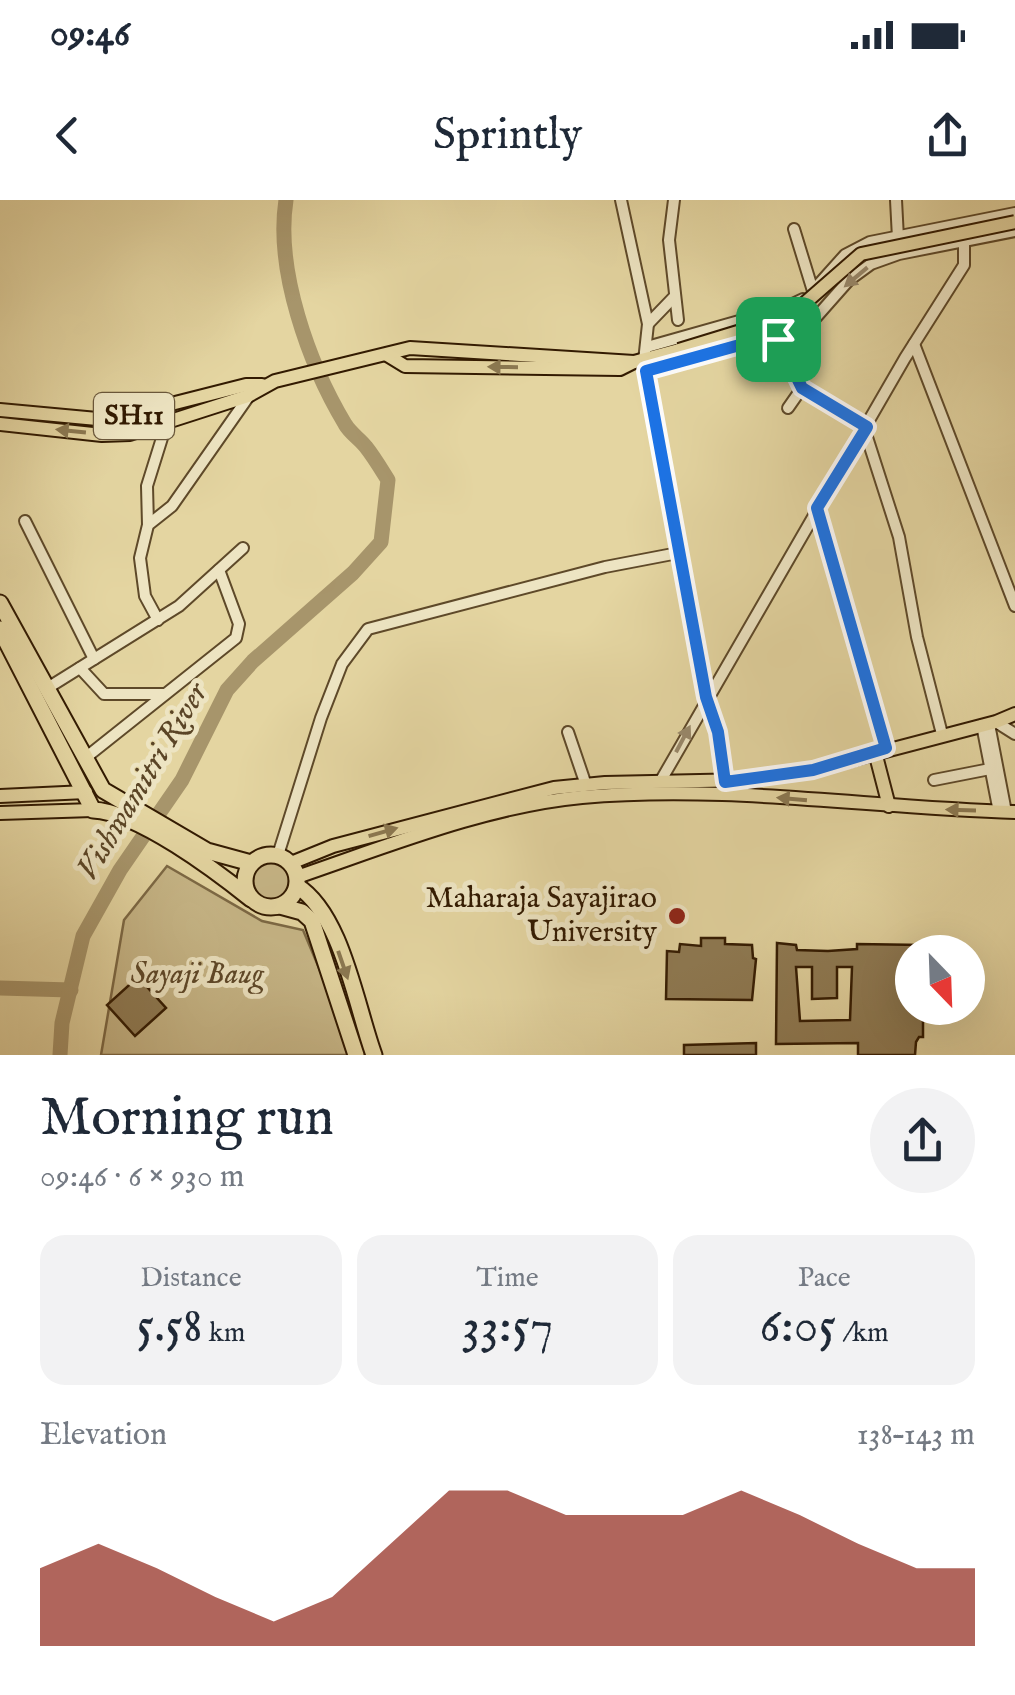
<!DOCTYPE html>
<html lang="en">
<head>
<meta charset="utf-8">
<style>
  :root { --surface:#fff; --page:#f2f2f3; --text:#1f2937; --muted:#747a83; --accent:#8f2418 }
  body { margin:0; font-family:"IM FELL English",serif; background:var(--page); color:var(--text); height:100vh; display:flex; flex-direction:column; font-size:38px; white-space:nowrap }
  * { box-sizing:border-box; margin:0 }
  p { font-size:32px; color:var(--muted) }
  .icon { flex:none; width:55px; height:55px; fill:none; stroke:currentColor; stroke-width:2; stroke-linecap:round; stroke-linejoin:round }
  .map { position:relative; height:855px; overflow:hidden }
  .panel { display:flex; flex-direction:column; background:var(--surface); flex:1 }
  .panel>* { flex:none }
  .needle { width:65px; rotate:157deg }
  .buttons { position:absolute; left:895px; top:735px; display:grid; gap:20px }
  .buttons a { display:grid; place-items:center; width:90px; height:90px; border-radius:50%; background:var(--surface); box-shadow:0 10px 40px #0002; font-size:50px }
  .pin { position:absolute; display:grid; place-items:center; width:85px; height:85px; color:#fff; margin:-42px; border-radius:20px; box-shadow:0 5px 15px #0006 }
  .round { display:grid; place-items:center; flex:none; width:105px; height:105px; border-radius:52px; background:var(--page) }
  .overview { display:flex; align-items:center; justify-content:space-between; height:170px; padding:0 40px }
  h1 { font-size:55px; font-weight:600; line-height:75px }
  .metrics { display:grid; grid-template-columns:repeat(3,1fr); gap:15px; height:170px; padding:10px 40px }
  .metrics div { display:grid; align-content:center; border-radius:25px; background:var(--page); text-align:center }
  .metrics b { font-size:50px; font-weight:600 }
  .metrics small { font-size:28px; font-weight:400 }
  .metrics p { font-size:28px }
  .chart { height:280px; padding:20px 40px }
  .chart p { display:flex; justify-content:space-between }
  .chart svg { width:100%; height:180px; margin-top:10px; fill:var(--accent); opacity:.7 }
  .status { display:flex; justify-content:space-between; align-items:center; height:70px; padding:0 50px; background:var(--surface); direction:ltr }
  .status svg { height:28px; fill:currentColor }
  header { display:flex; justify-content:space-between; align-items:center; height:130px; padding:0 40px; background:var(--surface); font-size:45px; font-weight:600 }
  .map>svg:first-child { display:block }
  .green { fill:#c6b586; stroke:#7c6844; stroke-width:2.5 }
  .lines { fill:none; stroke-linecap:round; stroke-linejoin:round }
  .river { stroke:#a7956b; stroke-width:15 }
  .building { fill:#8f7b54; stroke:#321a01; stroke-width:2.5; fill-rule:evenodd }
  .minor-casing { stroke:#5e4929; stroke-width:14 }
  .major-casing { stroke:#321a01; stroke-width:16 }
  .highway-casing { stroke:#321a01; stroke-width:19 }
  .minor { stroke:#ede4c2; stroke-width:10 }
  .major { stroke:#e4d5a1; stroke-width:12 }
  .highway { stroke:#e4d5a1; stroke-width:15 }
  .major-bridge-casing { stroke:#321a01; stroke-width:16; stroke-linecap:butt }
  .major-bridge { stroke:#e4d5a1; stroke-width:12 }
  .oneway { fill:#99896b }
  .oneway2 { fill:#8b7851 }
  .route-casing { stroke:#fff; stroke-width:20 }
  .route { stroke:#1a73e8; stroke-width:12 }
  .poi-dot { fill:#8f2418; stroke:#ede4c2; stroke-width:4 }
  .labels { text-anchor:middle; dominant-baseline:central; stroke-width:10; stroke-linejoin:round; paint-order:stroke }
  .shield { fill:#ede4c2; stroke:#6a573b; stroke-width:2.5 }
  .shield-label { font-size:28px; font-weight:bold; fill:#321a01 }
  .poi-label { font-size:30px; fill:#321a01; stroke:#ede4c2; text-anchor:end }
  .park-label { font-size:30px; font-style:italic; fill:#5e4829; stroke:#ede4c2 }
  .water-label { font-size:32px; font-style:italic; fill:#5b4526; stroke:#ede4c2 }
</style>
</head>
<body>
<div class="status"><b>09:46</b><svg viewBox="0 0 49 12"><path d="M0 12V9h3v3zM5 12V6h3v6zM10 12V3h3v9zM15 12V0h3v12zM26 1h20v11H26zM47 4h2v5h-2z"/></svg></div>
<header><svg class="icon" aria-label="back" viewBox="0 0 24 24"><path d="M15 5l-7 7 7 7"/></svg>Sprintly<svg class="icon" aria-label="share" viewBox="0 0 24 24"><path d="M12 15V3M7 8l5-5 5 5M5 13v7h14v-7"/></svg></header>
<div class="map">
<svg width="1015" height="855" viewBox="0 0 1015 855">
  <rect width="100%" height="100%" fill="#e4d5a1"/>
  <filter id="stains"><feTurbulence type="fractalNoise" baseFrequency=".002" numOctaves="4"/><feColorMatrix values="0 0 0 0 .2 0 0 0 0 .09 0 0 0 0 .02 0 0 0 .5 -.17"/></filter>
  <radialGradient id="worn" r=".72"><stop offset=".6" stop-color="#630" stop-opacity="0"/><stop offset="1" stop-color="#630" stop-opacity=".3"/></radialGradient>
  <g class="green">
    <circle cx="270" cy="681" r="19"/>
    <polygon points="167,666 262,721 303,730 337,811 350,855 101,855 124,720"/>
  </g>
  <g class="lines">
    <g class="river">
      <polyline points="0,788 71,790"/>
      <path d="M60 855 62 823 83 736 120 670 182 580 227 490 253 461 353 373 381 342 388 280C381 269 374 257 366 247 360 239 350 233 345 224 309 164 275 70 286 0"/>
    </g>
  </g>
  <g class="building">
    <polygon points="701,738 725,738 725,744 752,745 753,758 756,759 752,800 666,799 667,751 679,752 680,744 701,746"/>
    <path d="M777 743 796 745 797 750 828 751 857 749V744L923 745V752H912V808H923V837H919L916 842 915 855H858V843L776 844ZM796 767H812V799L837 798V767H852L850 820 800 821Z"/>
    <polygon points="138,777 166,808 135,836 107,805"/>
    <polygon points="756,843 756,855 684,855 684,845"/>
  </g>
  <g class="lines">
    <defs>
      <g id="minor">
        <polyline points="621,0 648,124 644,161 678,353 707,497 719,532 725,582"/>
        <polyline points="674,0 669,40 678,120"/>
        <polyline points="896,0 898,38"/>
        <polyline points="794,29 813,91"/>
        <polyline points="819,84 845,55 870,42 1015,13"/>
        <polyline points="648,124 674,97"/>
        <polyline points="776,135 802,188 867,227"/>
        <polyline points="914,144 1015,406"/>
        <polyline points="647,147 782,109 803,99"/>
        <polyline points="646,171 811,123 849,80 871,64 899,54 1015,31"/>
        <polyline points="788,208 802,188"/>
        <polyline points="865,231 899,337 917,437 942,534"/>
        <polyline points="817,308 886,549"/>
        <polyline points="25,321 94,459"/>
        <polyline points="148,325 147,286 167,222"/>
        <polyline points="158,420 145,396 140,358 148,325 172,306 249,196"/>
        <polyline points="80,468 104,494 165,494"/>
        <polyline points="46,489 179,406 243,348"/>
        <polyline points="996,522 1015,534"/>
        <polyline points="989,524 1006,612"/>
        <polyline points="982,525 999,612"/>
        <polyline points="568,532 586,585"/>
        <polyline points="84,559 236,438 239,424 219,370"/>
        <polyline points="934,580 990,569"/>
        <polyline points="660,582 905,158 964,65 964,41"/>
        <polyline points="278,655 321,518 342,464 368,429 605,367 678,353"/>
      </g>
      <g id="major">
        <polyline points="387,155 405,166 620,169 634,162"/>
        <polyline points="0,210 108,220 246,185 262,185"/>
        <polyline points="0,224 102,235 130,234 248,196 275,181 410,148 634,162 679,150"/>
        <polyline points="875,552 889,606"/>
        <polyline points="0,596 86,592"/>
        <polyline points="0,613 93,610"/>
        <polyline points="291,663 333,646 554,588 605,583 747,580 813,570 996,522 1015,514"/>
        <path d="M297 677C388 646 486 606 582 597 726 584 871 608 1015 612"/>
      </g>
      <g id="highway">
        <polyline points="0,403 103,590 207,651 251,663"/>
        <path d="M0 429 93 610C138 612 216 671 251 699"/>
        <circle cx="271" cy="681" r="26"/>
        <path d="M297 686C342 714 356 806 374 855"/>
        <polyline points="280,706 302,712 312,721 356,855"/>
      </g>
    </defs>
    <use href="#minor" class="minor-casing"/>
    <use href="#major" class="major-casing"/>
    <use href="#highway" class="highway-casing"/>
    <use href="#minor" class="minor"/>
    <use href="#major" class="major"/>
    <use href="#highway" class="highway"/>
    <defs>
      <polyline id="major-bridge" points="679,150 790,116 861,54 1015,22"/>
    </defs>
    <use href="#major-bridge" class="major-bridge-casing"/>
    <use href="#major-bridge" class="major-bridge"/>
  </g>
  <defs><path id="oneway-solid" d="M-6-.8H1V-3.2L6.5 0L1 3.2V.8H-6Z" transform="scale(2.5)"/></defs>
  <g class="oneway">
    <use href="#oneway-solid" transform="translate(856 77) rotate(140)"/>
    <use href="#oneway-solid" transform="translate(683 539) rotate(-62)"/>
  </g>
  <g class="oneway2">
    <use href="#oneway-solid" transform="translate(503 167) rotate(-179)"/>
    <use href="#oneway-solid" transform="translate(71 231) rotate(-174)"/>
    <use href="#oneway-solid" transform="translate(792 599) rotate(-175)"/>
    <use href="#oneway-solid" transform="translate(961 610) rotate(-178)"/>
    <use href="#oneway-solid" transform="translate(383 632) rotate(-16)"/>
    <use href="#oneway-solid" transform="translate(343 765) rotate(71)"/>
  </g>
  <g class="lines">
    <defs>
      <polygon id="route" points="776,135 802,188 867,227 817,308 886,548 813,570 725,582 718,532 706,497 646,171"/>
    </defs>
    <use href="#route" class="route-casing"/>
    <use href="#route" class="route"/>
  </g>
  <circle class="poi-dot" cx="677" cy="716" r="10"/>
  <g class="labels">
    <rect class="shield" x="94" y="193" width="80" height="46" rx="8"/>
    <g class="shield-label">
      <text x="134" y="216">SH11</text>
    </g>
    <g class="poi-label">
      <text x="657" y="699">Maharaja Sayajirao<tspan x="657" dy="34">University</tspan></text>
    </g>
    <g class="park-label">
      <text x="197" y="775">Sayaji Baug</text>
    </g>
    <g class="water-label">
      <text transform="translate(143 582) rotate(-59)">Vishwamitri River</text>
    </g>
  </g>
  <rect width="100%" height="100%" filter="url(#stains)"/>
  <rect width="100%" height="100%" fill="url(#worn)"/>
</svg>
<div class="buttons">
<a><svg class="needle" viewBox="-14 -14 28 28"><path d="M0-13l5 13h-10z" fill="#e53935"/><path d="M0 13l5-13h-10z" fill="#747a83"/></svg></a>
</div>
<div class="pin" style="left:778px;top:139px;background:#1e9e55"><svg class="icon" aria-label="arrive" viewBox="0 0 24 24"><path d="M6 21V4h12l-3 4 3 4H6"/></svg></div>
</div>
<section class="panel">
<div class="overview"><div><h1>Morning run</h1><p>09:46 · 6 × 930 m</p></div><a class="round"><svg class="icon" aria-label="share" viewBox="0 0 24 24"><path d="M12 15V3M7 8l5-5 5 5M5 13v7h14v-7"/></svg></a></div>
<div class="metrics">
<div><p>Distance</p><b>5.58<small> km</small></b></div>
<div><p>Time</p><b>33:57</b></div>
<div><p>Pace</p><b>6:05<small> /km</small></b></div>
</div>
<div class="chart"><p><span>Elevation</span>138–143 m</p>
<svg viewBox="0 0 160 44" preserveAspectRatio="none"><path d="M0 44V25L10 19L20 25L30 32L40 38L50 32L60 19L70 6L80 6L90 12L100 12L110 12L120 6L130 12L140 19L150 25L160 25V44z"/></svg>
</div>
</section>
</body>
</html>
